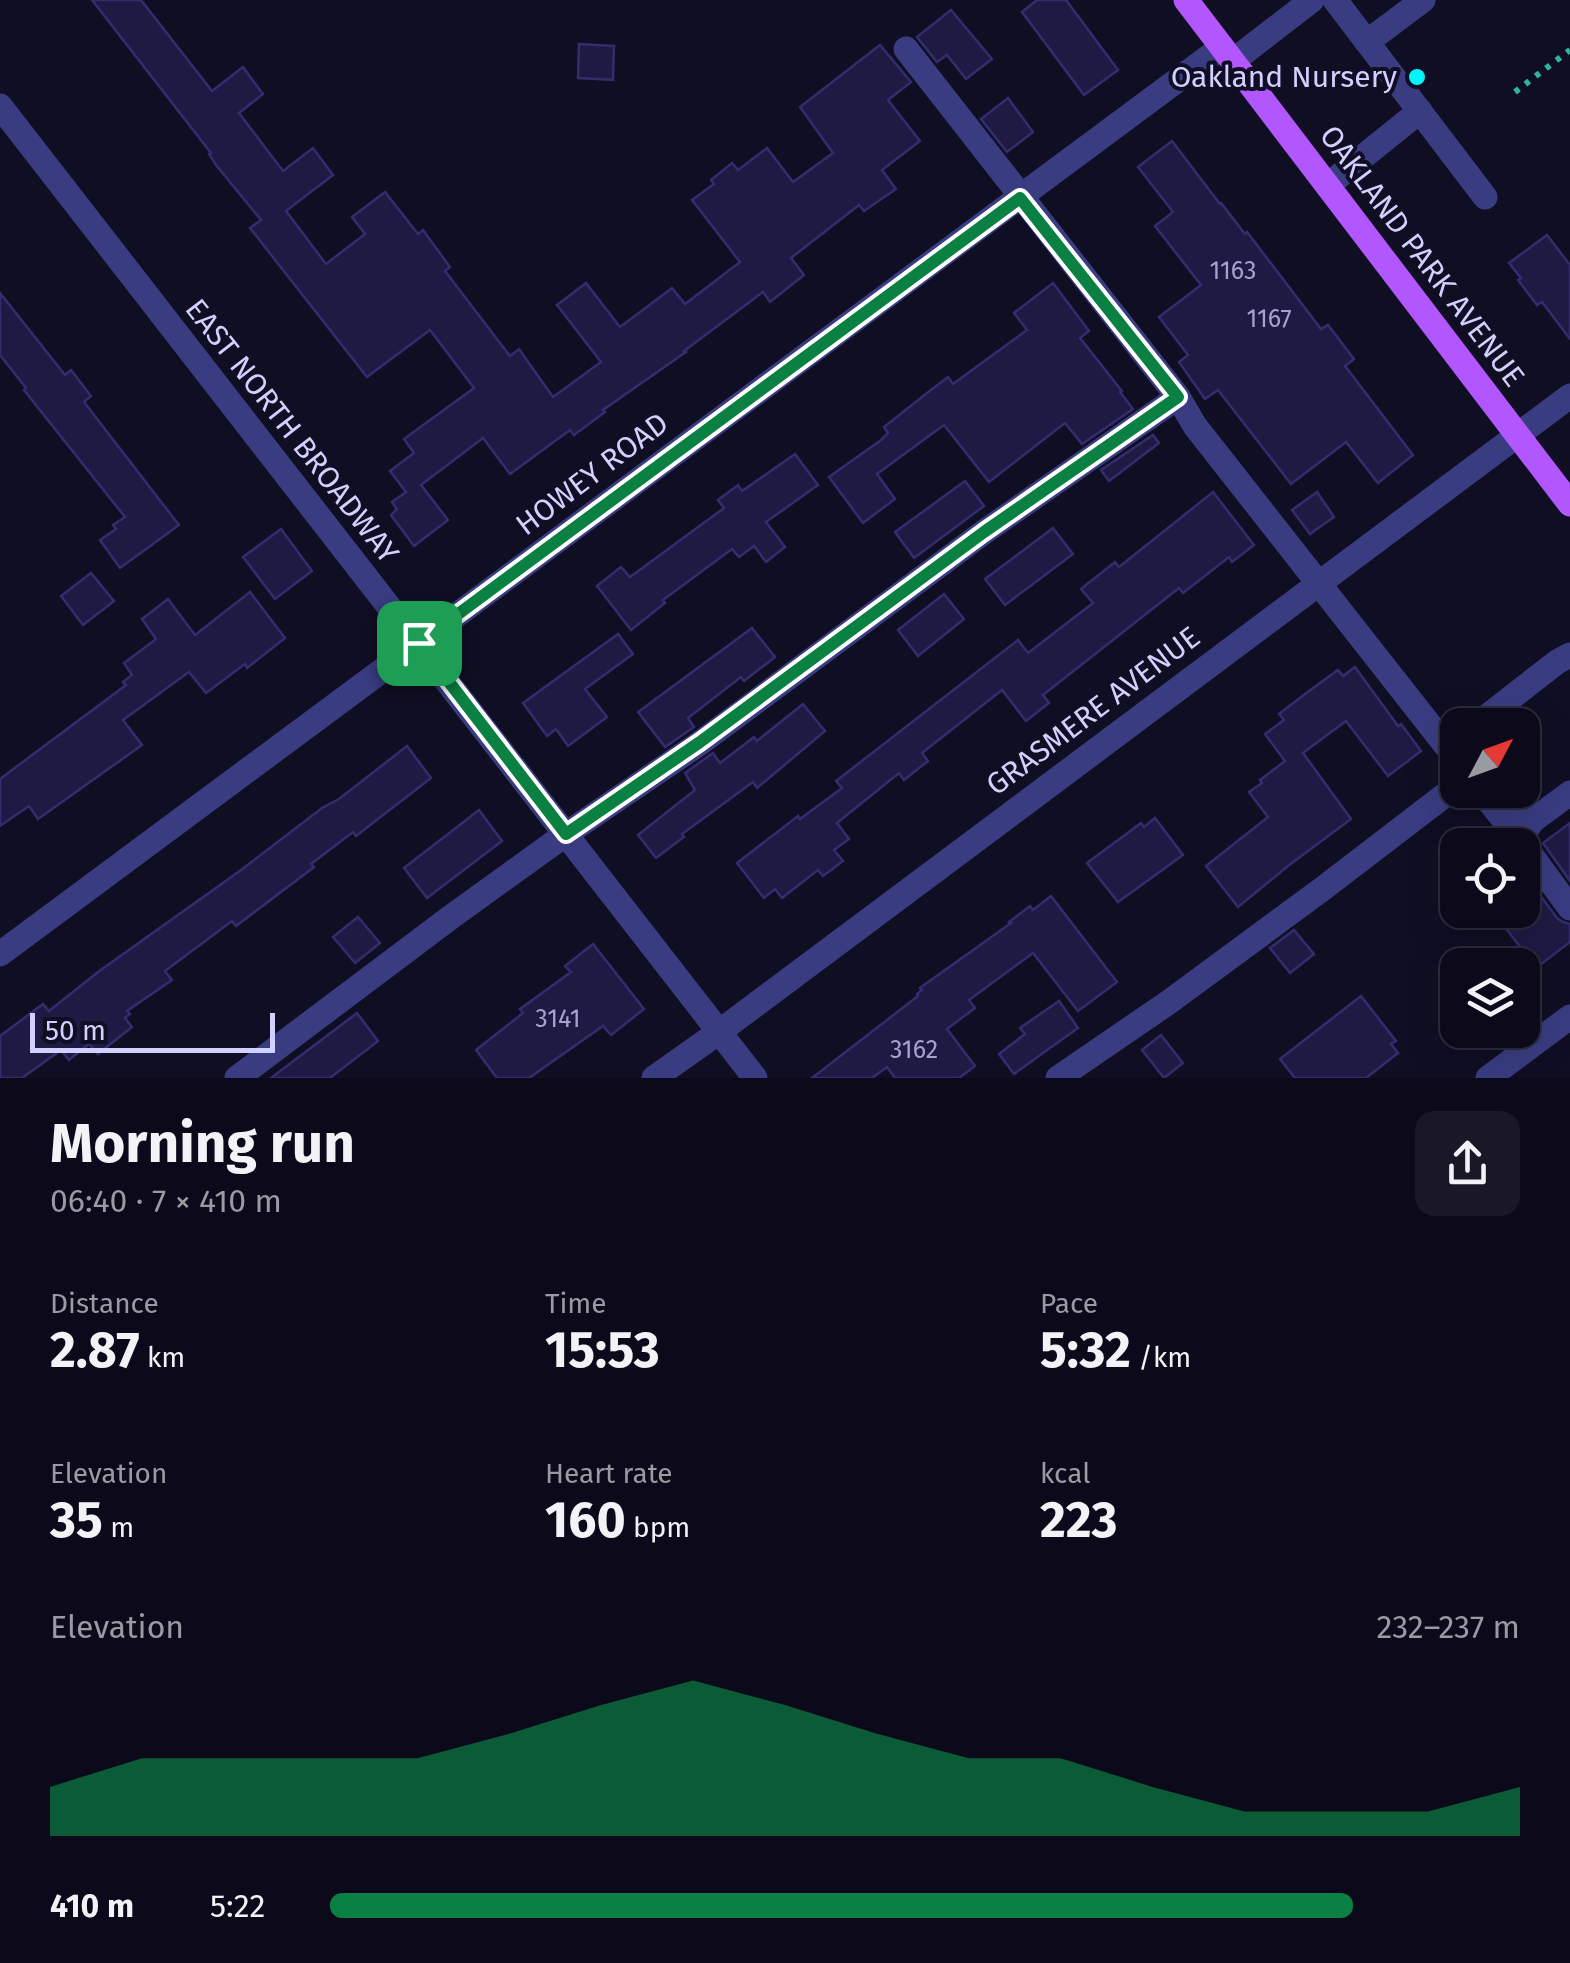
<!DOCTYPE html>
<html lang="en">
<head>
<meta charset="utf-8">
<style>
  :root { --surface:#0c0a1a; --page:#1a1827; --text:#f1f3f6; --muted:#9a9aa2; --line:#2c2b39; --accent:#0b8043 }
  body { margin:0; font-family:"Fira Sans",sans-serif; background:var(--page); color:var(--text); height:100vh; display:flex; flex-direction:column; font-size:38px; white-space:nowrap }
  * { box-sizing:border-box; margin:0 }
  p { font-size:32px; color:var(--muted) }
  .icon { flex:none; width:55px; height:55px; fill:none; stroke:currentColor; stroke-width:2; stroke-linecap:round; stroke-linejoin:round }
  .map { position:relative; height:1078px; overflow:hidden }
  .sheet { display:flex; flex-direction:column; background:var(--surface); flex:1 }
  .sheet>* { flex:none }
  .needle { width:65px; rotate:49deg }
  .fabs { position:absolute; left:1440px; top:708px; display:grid; gap:20px }
  .fabs a { display:grid; place-items:center; width:100px; height:100px; border-radius:20px; background:var(--surface); box-shadow:0 10px 40px #0002,0 0 0 2px var(--line); font-size:50px }
  .scale { position:absolute; left:30px; bottom:25px; width:245px; box-sizing:border-box; padding-left:10px; border:5px solid #d1d0ff; border-top:0; font-size:28px; line-height:35px; white-space:nowrap; color:#d1d0ff; -webkit-text-stroke:8px #100e23; paint-order:stroke }
  .pin { position:absolute; display:grid; place-items:center; width:85px; height:85px; color:#fff; margin:-42px; border-radius:20px; box-shadow:0 5px 15px #0006 }
  .round { display:grid; place-items:center; flex:none; width:105px; height:105px; border-radius:20px; background:var(--page) }
  .head { display:flex; align-items:center; justify-content:space-between; height:170px; padding:0 50px }
  h1 { font-size:55px; font-weight:700; line-height:75px }
  .stats { display:grid; grid-template-columns:repeat(3,1fr); gap:15px; height:170px; padding:10px 50px }
  .stats div { display:grid; align-content:center }
  .stats b { font-size:50px; font-weight:700 }
  .stats small { font-size:28px; font-weight:400 }
  .stats p { font-size:28px }
  .chart { height:280px; padding:20px 50px }
  .chart p { display:flex; justify-content:space-between }
  .chart svg { width:100%; height:180px; margin-top:10px; fill:var(--accent); opacity:.7 }
  ul { padding:0 50px; list-style:none; font-size:32px }
  li { display:grid; grid-template-columns:160px 120px 1fr; align-items:center; height:75px }
  li i { height:25px; border-radius:12px; background:var(--accent) }
  .map>svg:first-child { display:block }
  .building { fill:#1f1a43; stroke:#342c6f; stroke-width:2.5 }
  .lines { fill:none; stroke-linecap:round; stroke-linejoin:round }
  .path { stroke:#2fb4a0; stroke-width:6; stroke-dasharray:5 8; stroke-linecap:butt }
  .minor { stroke:#393c81; stroke-width:25 }
  .major { stroke:#b257fe; stroke-width:25 }
  .route-casing { stroke:#fff; stroke-width:20 }
  .route { stroke:#0b8043; stroke-width:12 }
  .poi-dot { fill:#01f6f9; stroke:#100e23; stroke-width:4 }
  .labels { text-anchor:middle; dominant-baseline:central; stroke-width:8; stroke-linejoin:round; paint-order:stroke }
  .number-label { font-size:25px; fill:#a4a2d0 }
  .poi-label { font-size:30px; fill:#d1d0ff; stroke:#100e23; text-anchor:end }
  .street-label { font-size:30px; fill:#d1d0ff; stroke:#100e23 }
</style>
</head>
<body>
<div class="map">
<svg width="1570" height="1078" viewBox="0 0 1570 1078">
  <rect width="100%" height="100%" fill="#100e23"/>
  <g class="building">
    <polygon points="92,0 141,0 212,91 243,67 263,94 239,113 283,171 313,148 333,175 286,211 326,264 365,234 352,217 385,192 418,234 423,230 450,267 445,271 510,356 519,349 553,397 601,362 557,305 586,283 620,327 672,288 685,304 740,262 692,200 714,184 711,180 732,163 738,170 767,148 793,182 833,153 800,107 880,45 911,82 888,100 920,141 882,170 896,189 864,211 859,205 791,258 804,275 770,302 763,292 684,351 686,352 603,410 605,412 574,435 570,430 510,474 483,438 421,485 448,520 414,546 391,515 397,509 392,502 406,492 390,471 414,453 404,439 474,388 430,330 367,377 250,228 261,220 216,165 209,154 211,153"/>
    <polygon points="1037,0 1066,0 1118,70 1084,95 1022,12"/>
    <polygon points="951,10 992,59 966,79 947,55 937,62 917,37"/>
    <polygon points="579,44 614,46 613,80 578,78"/>
    <polygon points="1008,98 1033,132 1007,152 981,119"/>
    <polygon points="1172,141 1220,204 1221,203 1245,234 1247,232 1321,329 1328,325 1354,359 1345,366 1413,455 1378,483 1346,442 1291,484 1218,390 1205,399 1179,362 1188,355 1159,317 1201,285 1155,226 1173,212 1138,167"/>
    <polygon points="1547,235 1570,265 1570,339 1542,302 1537,305 1518,280 1521,278 1509,263"/>
    <polygon points="1053,283 1089,331 1080,338 1122,391 1120,392 1133,409 1082,444 1065,423 989,482 944,425 877,474 895,499 863,523 829,477 881,440 888,433 884,427 927,393 948,377 953,384 1027,330 1014,313"/>
    <polygon points="0,293 65,375 71,370 91,396 84,402 179,525 120,568 100,540 116,529 113,525 125,517 24,390 26,388 0,355"/>
    <polygon points="1153,435 1159,443 1109,481 1101,470"/>
    <polygon points="795,454 818,485 766,522 785,547 766,562 754,546 739,557 732,549 663,600 665,603 631,630 597,586 621,567 630,577 724,508 718,500 738,485 742,491"/>
    <polygon points="965,481 984,506 914,558 895,532"/>
    <polygon points="1213,492 1254,545 1232,562 1229,557 1183,593 1179,588 1043,695 1049,703 1026,721 1002,690 922,753 928,761 904,780 899,773 837,823 849,839 834,850 843,861 823,876 818,870 782,898 775,889 764,898 737,863 798,816 800,819 842,788 836,781 1018,640 1028,653 1093,603 1081,589 1115,562 1119,567"/>
    <polygon points="1317,492 1334,517 1310,534 1292,510"/>
    <polygon points="1053,528 1073,554 1005,605 985,579"/>
    <polygon points="281,529 312,571 275,599 243,557"/>
    <polygon points="91,573 114,601 83,625 61,596"/>
    <polygon points="250,592 285,638 247,668 245,664 206,693 189,672 123,720 142,745 38,819 29,806 0,826 0,779 126,685 123,682 132,675 124,663 156,639 142,619 168,599 195,635"/>
    <polygon points="944,594 964,619 918,656 898,630"/>
    <polygon points="752,628 775,657 744,681 741,677 688,718 694,727 665,747 638,712"/>
    <polygon points="618,634 633,654 585,689 607,717 568,746 556,729 547,736 523,703"/>
    <polygon points="1355,667 1398,726 1401,724 1421,751 1388,776 1346,721 1303,753 1351,819 1288,866 1238,907 1206,866 1268,817 1249,792 1262,783 1260,780 1285,761 1265,734 1284,720 1279,714 1309,691 1338,670 1343,676"/>
    <polygon points="803,704 825,731 757,788 753,782 682,834 684,837 656,858 638,835 695,790 685,773 713,753 720,763 754,737 757,741"/>
    <polygon points="407,746 431,778 356,836 353,832 311,864 314,867 236,926 232,921 165,971 172,980 127,1011 130,1014 125,1018 132,1027 98,1054 89,1044 69,1060 61,1050 22,1078 0,1078 0,1036 43,1004 49,1011 98,972 241,870 322,808 339,799"/>
    <polygon points="479,810 502,841 427,898 404,868"/>
    <polygon points="1155,818 1183,855 1118,902 1087,863 1141,823 1144,827"/>
    <polygon points="1570,823 1570,881 1543,843"/>
    <polygon points="1522,871 1557,918 1563,922 1570,924 1570,942 1536,968 1492,910 1522,910"/>
    <polygon points="1051,896 1117,982 1078,1011 1033,953 969,1000 975,1008 947,1029 975,1066 959,1078 895,1078 887,1067 872,1078 812,1078 918,996 917,994 922,990 920,988 1011,923 1009,922 1030,906 1033,910"/>
    <polygon points="358,917 380,943 355,963 333,937"/>
    <polygon points="1294,930 1314,954 1290,973 1270,948"/>
    <polygon points="593,944 644,1009 611,1035 603,1026 529,1078 497,1078 476,1050 523,1013 520,1009 571,972 565,966"/>
    <polygon points="1361,996 1396,1041 1391,1044 1398,1053 1366,1078 1295,1078 1280,1059"/>
    <polygon points="1059,1001 1078,1028 1014,1074 999,1054 1025,1034 1020,1028"/>
    <polygon points="357,1013 378,1041 330,1078 271,1078"/>
    <polygon points="1161,1035 1183,1063 1164,1078 1142,1050"/>
  </g>
  <g class="lines">
    <polyline class="path" points="1515,92 1570,50"/>
    <g class="minor">
      <polyline points="1335,0 1485,197"/>
      <polyline points="1367,42 1423,0"/>
      <polyline points="906,49 1178,397 1195,426 1458,761"/>
      <polyline points="1233,61 1312,0"/>
      <polyline points="0,106 755,1078"/>
      <polyline points="1328,185 1420,111"/>
      <polyline points="1476,725 1557,662 1570,655"/>
      <polyline points="1480,790 1520,840"/>
      <polyline points="1508,790 1532,821 1570,793"/>
      <polyline points="1532,821 1520,840 1570,908"/>
      <polyline points="0,954 1222,47"/>
      <polyline points="237,1078 451,917 566,834 700,743 984,532 1178,397"/>
      <polyline points="654,1078 719,1032 1570,396"/>
      <polyline points="1058,1078 1169,1002 1321,890 1458,785"/>
      <polyline points="1488,1078 1570,1017"/>
    </g>
    <polyline class="major" points="1186,0 1570,504"/>
  </g>
  <g class="lines">
    <defs>
      <polygon id="route" points="1020,198 1178,397 984,532 700,742 566,834 419,643"/>
    </defs>
    <use href="#route" class="route-casing"/>
    <use href="#route" class="route"/>
  </g>
  <circle class="poi-dot" cx="1417" cy="77" r="10"/>
  <g class="labels">
    <g class="number-label">
      <text x="1233" y="271">1163</text>
      <text x="1269" y="319">1167</text>
      <text x="558" y="1019">3141</text>
      <text x="914" y="1050">3162</text>
    </g>
    <g class="poi-label">
      <text x="1397" y="77">Oakland Nursery</text>
    </g>
    <g class="street-label">
      <text transform="translate(1422 256) rotate(53)">OAKLAND PARK AVENUE</text>
      <text transform="translate(292 431) rotate(52)">EAST NORTH BROADWAY</text>
      <text transform="translate(592 474) rotate(-37)">HOWEY ROAD</text>
      <text transform="translate(1093 711) rotate(-37)">GRASMERE AVENUE</text>
    </g>
  </g>
</svg>
<div class="fabs">
<a><svg class="needle" viewBox="-14 -14 28 28"><path d="M0-13l5 13h-10z" fill="#e53935"/><path d="M0 13l5-13h-10z" fill="#9a9aa2"/></svg></a>
<a><svg class="icon" aria-label="locate" viewBox="0 0 24 24"><circle cx="12" cy="12" r="6"/><path d="M12 2v4M12 18v4M2 12h4M18 12h4"/></svg></a>
<a><svg class="icon" aria-label="layers" viewBox="0 0 24 24"><path d="M12 4l9 5-9 5-9-5zM3 14l9 5 9-5"/></svg></a>
</div>
<div class="scale">50 m</div>
<div class="pin" style="left:419px;top:643px;background:#1e9e55"><svg class="icon" aria-label="arrive" viewBox="0 0 24 24"><path d="M6 21V4h12l-3 4 3 4H6"/></svg></div>
</div>
<section class="sheet">
<div class="head"><div><h1>Morning run</h1><p>06:40 · 7 × 410 m</p></div><a class="round"><svg class="icon" aria-label="share" viewBox="0 0 24 24"><path d="M12 15V3M7 8l5-5 5 5M5 13v7h14v-7"/></svg></a></div>
<div class="stats">
<div><p>Distance</p><b>2.87<small> km</small></b></div>
<div><p>Time</p><b>15:53</b></div>
<div><p>Pace</p><b>5:32<small> /km</small></b></div>
</div>
<div class="stats">
<div><p>Elevation</p><b>35<small> m</small></b></div>
<div><p>Heart rate</p><b>160<small> bpm</small></b></div>
<div><p>kcal</p><b>223</b></div>
</div>
<div class="chart"><p><span>Elevation</span>232–237 m</p>
<svg viewBox="0 0 160 44" preserveAspectRatio="none"><path d="M0 44V32L10 25L20 25L30 25L40 25L50 19L60 12L70 6L80 12L90 19L100 25L110 25L120 32L130 38L140 38L150 38L160 32V44z"/></svg>
</div>
<ul>
<li><b>410 m</b>5:22<i style="width:86%"></i></li>
</ul>
</section>
</body>
</html>
